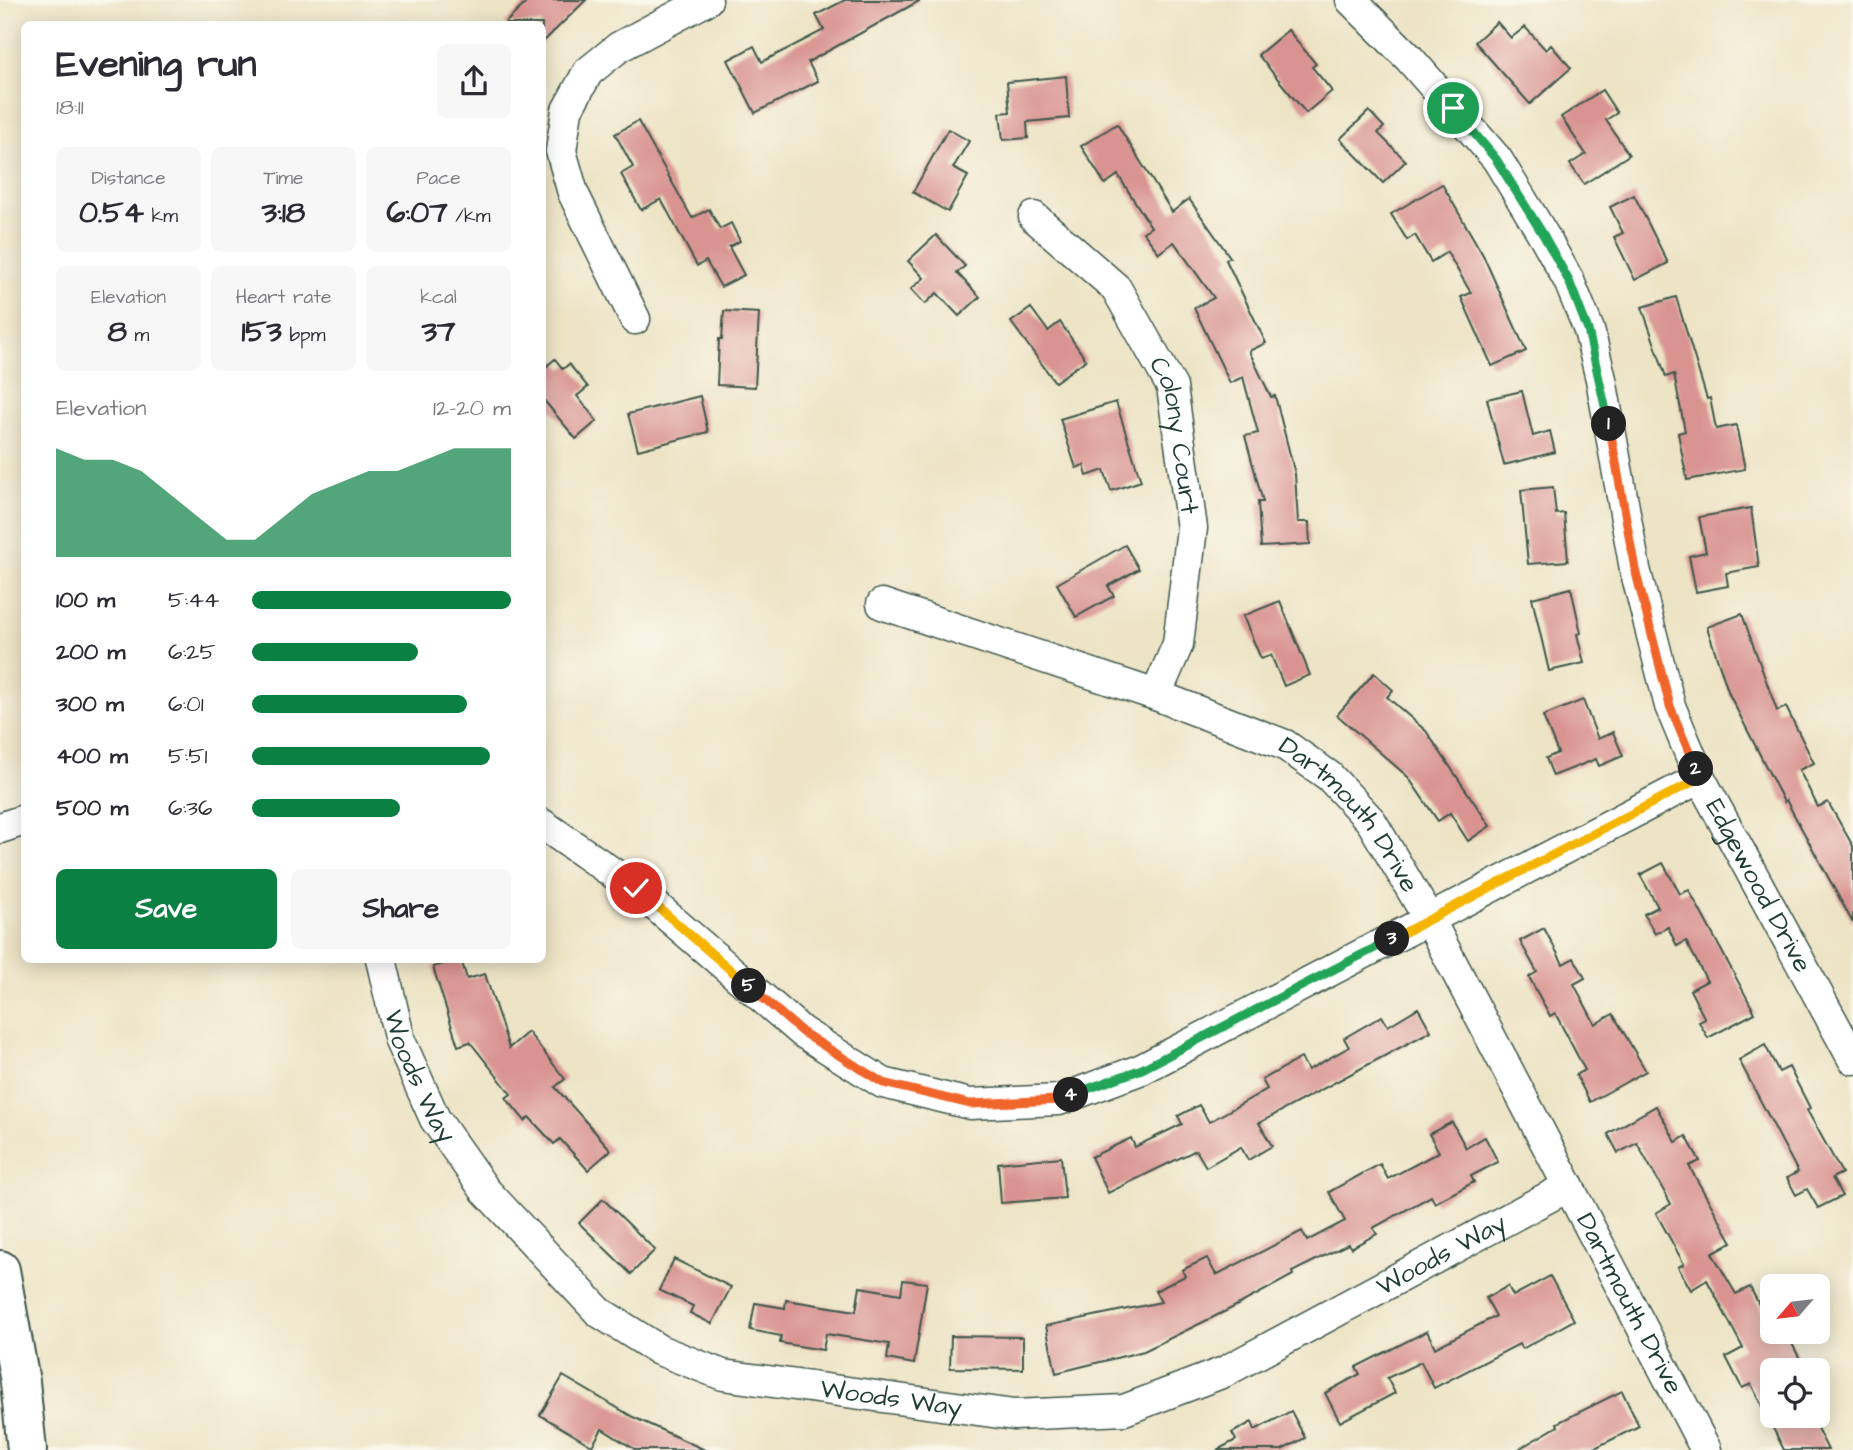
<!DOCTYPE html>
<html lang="en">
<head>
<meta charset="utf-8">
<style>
  :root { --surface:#fff; --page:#f7f7f7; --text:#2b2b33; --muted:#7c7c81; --accent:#0b8043 }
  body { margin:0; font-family:"Architects Daughter",sans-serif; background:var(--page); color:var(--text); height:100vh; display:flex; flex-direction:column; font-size:26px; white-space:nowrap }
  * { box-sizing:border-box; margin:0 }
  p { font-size:23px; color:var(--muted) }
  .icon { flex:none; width:38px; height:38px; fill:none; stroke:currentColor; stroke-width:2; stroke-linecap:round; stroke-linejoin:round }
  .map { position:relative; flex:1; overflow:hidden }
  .details { position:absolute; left:21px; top:21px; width:525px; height:942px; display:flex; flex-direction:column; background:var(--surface); border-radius:10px; box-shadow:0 4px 18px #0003 }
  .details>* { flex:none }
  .needle { width:46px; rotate:242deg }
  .fabs { position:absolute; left:1760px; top:1274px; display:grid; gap:14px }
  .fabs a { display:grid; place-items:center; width:70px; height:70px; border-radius:10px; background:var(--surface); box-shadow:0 4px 18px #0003; font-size:35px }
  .pin { position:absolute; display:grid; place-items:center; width:60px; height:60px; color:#fff; margin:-30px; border:4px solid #fff; border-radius:50%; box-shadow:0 2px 7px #0007 }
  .km { position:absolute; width:35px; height:35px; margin:-18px; border-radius:50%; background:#222; color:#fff; font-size:19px; line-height:35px; text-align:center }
  .round { display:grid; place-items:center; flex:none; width:74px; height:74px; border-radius:10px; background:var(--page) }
  .headline { display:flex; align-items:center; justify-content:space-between; height:119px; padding:0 35px }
  h1 { font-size:38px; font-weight:700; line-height:52px }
  .stats { display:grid; grid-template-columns:repeat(3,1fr); gap:10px; height:119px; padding:7px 35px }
  .stats div { display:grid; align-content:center; border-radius:10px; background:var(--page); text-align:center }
  .stats b { font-size:30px; font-weight:700 }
  .stats small { font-size:19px; font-weight:400 }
  .stats p { font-size:19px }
  .chart { height:196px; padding:14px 35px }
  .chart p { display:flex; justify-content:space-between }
  .chart svg { width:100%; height:126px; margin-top:7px; fill:var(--accent); opacity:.7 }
  .action { display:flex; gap:14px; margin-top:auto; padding:14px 35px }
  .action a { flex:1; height:80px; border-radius:10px; background:var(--accent); color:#fff; font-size:28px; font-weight:700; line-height:80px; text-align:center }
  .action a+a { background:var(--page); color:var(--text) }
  ul { padding:0 35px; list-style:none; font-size:23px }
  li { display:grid; grid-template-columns:112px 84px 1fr; align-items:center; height:52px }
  li i { height:18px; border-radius:9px; background:var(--accent) }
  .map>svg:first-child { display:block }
  .building { fill:#d99492 }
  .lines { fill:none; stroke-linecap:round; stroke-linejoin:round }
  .minor-casing { stroke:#3e564a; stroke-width:33 }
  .major-casing { stroke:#3e564a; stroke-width:42 }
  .minor { stroke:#fff; stroke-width:30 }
  .major { stroke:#fff; stroke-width:38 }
  .split-1-casing { stroke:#fff; stroke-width:14 }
  .split-2-casing { stroke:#fff; stroke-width:14 }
  .split-3-casing { stroke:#fff; stroke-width:14 }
  .split-4-casing { stroke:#fff; stroke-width:14 }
  .split-5-casing { stroke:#fff; stroke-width:14 }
  .split-6-casing { stroke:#fff; stroke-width:14 }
  .split-1 { stroke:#22a559; stroke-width:9 }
  .split-2 { stroke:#f0652b; stroke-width:9 }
  .split-3 { stroke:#f5b400; stroke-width:9 }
  .split-4 { stroke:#22a559; stroke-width:9 }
  .split-5 { stroke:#f0652b; stroke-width:9 }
  .split-6 { stroke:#f5b400; stroke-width:9 }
  .labels { text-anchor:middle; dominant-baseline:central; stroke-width:5; stroke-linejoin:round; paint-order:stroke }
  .street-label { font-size:26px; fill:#1f3d34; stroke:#fbf7ec }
</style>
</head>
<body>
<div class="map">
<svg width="1853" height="1450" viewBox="0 0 1853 1450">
  <rect width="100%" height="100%" fill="#fbf7ec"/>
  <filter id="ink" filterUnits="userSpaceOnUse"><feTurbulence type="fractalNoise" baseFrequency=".0143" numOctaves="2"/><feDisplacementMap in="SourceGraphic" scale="14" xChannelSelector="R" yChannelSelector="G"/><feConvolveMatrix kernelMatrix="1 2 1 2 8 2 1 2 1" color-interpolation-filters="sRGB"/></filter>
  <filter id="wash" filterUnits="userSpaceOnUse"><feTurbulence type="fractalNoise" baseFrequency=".00686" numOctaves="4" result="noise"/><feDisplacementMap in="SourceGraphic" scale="28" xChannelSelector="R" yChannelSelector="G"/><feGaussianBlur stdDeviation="1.57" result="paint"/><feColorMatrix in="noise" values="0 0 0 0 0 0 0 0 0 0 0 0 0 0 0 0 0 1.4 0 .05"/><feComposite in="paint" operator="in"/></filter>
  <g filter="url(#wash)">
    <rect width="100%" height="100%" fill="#ede4c6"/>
    <g id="blocks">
      <g class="building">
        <polygon points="529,0 586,0 542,43 542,24 504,24"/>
        <polygon points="845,0 921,0 808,62 818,81 755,113 728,60 754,46 762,62 824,30 816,15"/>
        <polygon points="1497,22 1511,38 1525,27 1546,50 1551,45 1571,68 1530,104 1475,42"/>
        <polygon points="1288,30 1316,64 1312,67 1332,91 1306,113 1258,55"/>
        <polygon points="1066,76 1069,118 1027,122 1028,138 1003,140 1000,113 1010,112 1007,82"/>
        <polygon points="1602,90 1617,113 1606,120 1629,155 1584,184 1570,164 1586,154 1561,117"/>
        <polygon points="1369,111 1384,127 1378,133 1406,161 1383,183 1340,139"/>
        <polygon points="638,121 692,218 709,209 720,229 731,223 740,241 729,247 744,275 721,287 706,261 697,266 661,199 641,210 621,174 633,167 615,134"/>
        <polygon points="1117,124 1172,212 1189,199 1230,257 1226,260 1266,343 1249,351 1271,397 1275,396 1295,474 1298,522 1309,522 1310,544 1261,547 1258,502 1263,502 1245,436 1258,433 1243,377 1230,383 1194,308 1214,298 1174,242 1159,253 1143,232 1151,227 1118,175 1105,184 1081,146"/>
        <polygon points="948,129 969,141 953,168 968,176 948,212 913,192"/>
        <polygon points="1442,184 1483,255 1526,351 1492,366 1461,297 1471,293 1447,252 1431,262 1415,235 1407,240 1391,214"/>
        <polygon points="1634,195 1668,263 1635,280 1614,237 1623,233 1610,207"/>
        <polygon points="936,235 965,266 957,273 980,297 959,316 937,293 925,304 911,289 924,278 908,261"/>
        <polygon points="1676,297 1707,399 1710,398 1716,429 1736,425 1745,469 1687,480 1678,433 1685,431 1674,374 1666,377 1642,307"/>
        <polygon points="1031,308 1048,331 1060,322 1086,360 1055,382 1011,322"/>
        <polygon points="724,311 759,313 755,387 717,385 719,339 722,339"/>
        <polygon points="555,359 563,369 569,364 588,387 577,396 597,421 576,439 542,398 542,370"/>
        <polygon points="1522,391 1533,436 1550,431 1555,452 1504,465 1487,399"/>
        <polygon points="700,396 708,432 638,450 628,414"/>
        <polygon points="1116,402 1141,481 1111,491 1104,470 1087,476 1084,465 1076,468 1060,419"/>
        <polygon points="1553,487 1556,514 1564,513 1568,561 1528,564 1521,490"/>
        <polygon points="1751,508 1759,567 1726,573 1728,586 1696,592 1689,556 1706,552 1699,517"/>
        <polygon points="1125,545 1139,569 1108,586 1114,596 1076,617 1057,584"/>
        <polygon points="1571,588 1581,633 1577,634 1584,663 1549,671 1532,598"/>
        <polygon points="1280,601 1310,675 1284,686 1271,655 1261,659 1243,616"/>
        <polygon points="1742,614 1777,711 1786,707 1814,763 1799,770 1818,807 1828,802 1853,846 1853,923 1786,800 1784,802 1729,694 1707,627"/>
        <polygon points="1374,673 1393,690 1387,697 1426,731 1490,826 1468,841 1450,813 1438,821 1408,777 1337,715"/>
        <polygon points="1583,700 1598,739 1613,732 1623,756 1599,766 1596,759 1553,776 1546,758 1558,753 1543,716"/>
        <polygon points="1663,863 1680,894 1689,890 1755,1013 1708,1038 1699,1022 1705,1019 1690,990 1707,981 1686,941 1677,946 1668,927 1655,934 1644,914 1658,907 1640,875"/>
        <polygon points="1544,928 1563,964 1574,958 1585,978 1574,984 1595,1024 1613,1014 1646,1071 1590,1102 1576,1075 1585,1070 1555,1013 1550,1016 1529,977 1537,972 1520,941"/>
        <polygon points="461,959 467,979 485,974 509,1048 528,1032 565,1079 555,1087 611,1150 588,1170 560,1139 554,1144 529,1117 525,1121 506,1098 511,1094 470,1042 458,1046 433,967"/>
        <polygon points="1418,1008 1431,1031 1259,1123 1272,1146 1248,1160 1241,1147 1206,1167 1196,1150 1108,1193 1091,1157 1131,1138 1135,1147 1182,1124 1178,1116 1199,1105 1209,1122 1267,1089 1262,1080 1301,1058 1308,1070 1349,1047 1344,1038 1382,1016 1388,1026"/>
        <polygon points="1765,1045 1779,1072 1789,1067 1810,1108 1807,1110 1842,1173 1832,1178 1842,1196 1818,1208 1807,1189 1796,1195 1787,1178 1798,1172 1739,1060"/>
        <polygon points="1656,1106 1676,1142 1686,1136 1700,1161 1689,1166 1732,1242 1712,1253 1736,1294 1750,1287 1773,1332 1786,1332 1800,1359 1773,1370 1773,1416 1811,1416 1828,1450 1784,1450 1751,1384 1742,1388 1726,1357 1743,1348 1707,1280 1691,1290 1678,1267 1684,1264 1656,1213 1671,1204 1637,1143 1618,1153 1608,1134"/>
        <polygon points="1452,1122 1466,1148 1485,1137 1498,1162 1471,1176 1474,1182 1435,1203 1431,1196 1373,1228 1377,1234 1351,1248 1348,1244 1292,1272 1293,1275 1232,1308 1144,1351 1056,1373 1046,1326 1161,1302 1155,1291 1185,1276 1182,1270 1207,1258 1216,1275 1302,1231 1307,1241 1345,1221 1329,1192 1380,1164 1388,1179 1439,1152 1429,1134"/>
        <polygon points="1061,1157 1065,1198 1001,1203 998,1163"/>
        <polygon points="603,1199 655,1250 631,1274 579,1223"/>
        <polygon points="674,1259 731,1287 712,1324 690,1313 693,1306 659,1290"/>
        <polygon points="1550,1276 1574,1320 1522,1349 1519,1344 1434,1388 1421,1362 1387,1378 1395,1393 1340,1422 1325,1393 1360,1374 1356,1367 1427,1331 1435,1348 1496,1316 1486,1298 1508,1286 1513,1296"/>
        <polygon points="903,1280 927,1283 914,1364 887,1359 889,1344 826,1334 823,1350 780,1343 781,1336 750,1330 755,1303 785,1308 786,1300 856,1311 860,1287 901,1294"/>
        <polygon points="951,1336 1023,1337 1023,1369 950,1368"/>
        <polygon points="563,1376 633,1417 705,1450 636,1450 602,1429 592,1446 540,1415"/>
        <polygon points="1622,1391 1639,1426 1591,1450 1517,1450 1558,1426 1557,1423"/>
        <polygon points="1291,1411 1305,1438 1282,1450 1217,1450 1236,1440 1232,1433 1252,1422 1255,1430"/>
      </g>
    </g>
  </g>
  <g filter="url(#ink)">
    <use href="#blocks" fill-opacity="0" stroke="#3e564a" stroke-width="2"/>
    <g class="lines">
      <defs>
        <g id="minor">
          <path id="s1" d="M1351 0 1409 58 1497 159 1544 236 1569 281 1589 330 1601 379 1635 569 1670 706 1700 778 1853 1059"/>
          <path id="s2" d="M1034 217 1116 288 1172 387 1192 528 1178 644 1156 695"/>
          <polyline points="635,319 573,193 561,151 567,110 588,72 619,47 707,0"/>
          <path id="s3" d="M882 604 1156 695 1285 745 1329 776 1371 821 1429 919 1706 1450"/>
          <polyline points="542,824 636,889 802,1032 883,1083 970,1104 1059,1100 1142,1069 1700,778"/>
          <polyline points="0,828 24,820"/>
          <path id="s4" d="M381 959 400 1041 435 1119 485 1190 599 1312 659 1350 723 1375 1014 1415 1124 1410 1224 1372 1569 1186"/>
        </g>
        <polyline id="major" points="0,1270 20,1382 27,1450"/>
      </defs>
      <use href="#minor" class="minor-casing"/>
      <use href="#major" class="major-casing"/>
      <use href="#minor" class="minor"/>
      <use href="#major" class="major"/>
    </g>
  </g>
  <g class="lines" filter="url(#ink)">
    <defs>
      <polyline id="split-1" points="1453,108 1496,159 1544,236 1569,281 1588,330 1609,424"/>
      <polyline id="split-2" points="1609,424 1635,569 1670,706 1696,769"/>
      <polyline id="split-3" points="1392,939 1700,778 1696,769"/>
      <polyline id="split-4" points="1071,1095 1142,1069 1392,939"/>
      <polyline id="split-5" points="749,986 802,1032 883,1083 970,1104 1059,1100 1071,1095"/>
      <polyline id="split-6" points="636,888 749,986"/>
    </defs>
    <use href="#split-1" class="split-1-casing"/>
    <use href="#split-2" class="split-2-casing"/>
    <use href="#split-3" class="split-3-casing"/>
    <use href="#split-4" class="split-4-casing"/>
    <use href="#split-5" class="split-5-casing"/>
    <use href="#split-6" class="split-6-casing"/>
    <use href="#split-1" class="split-1"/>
    <use href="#split-2" class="split-2"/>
    <use href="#split-3" class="split-3"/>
    <use href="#split-4" class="split-4"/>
    <use href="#split-5" class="split-5"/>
    <use href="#split-6" class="split-6"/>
  </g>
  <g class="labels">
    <g class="street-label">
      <text stroke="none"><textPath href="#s2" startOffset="270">Colony Court</textPath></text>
      <text stroke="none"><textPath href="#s3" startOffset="523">Dartmouth Drive</textPath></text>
      <text stroke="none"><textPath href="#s1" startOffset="996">Edgewood Drive</textPath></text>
      <text stroke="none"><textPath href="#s4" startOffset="124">Woods Way</textPath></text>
      <text stroke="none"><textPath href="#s4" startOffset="1321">Woods Way</textPath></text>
      <text stroke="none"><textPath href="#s3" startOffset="1090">Dartmouth Drive</textPath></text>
      <text stroke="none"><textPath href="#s4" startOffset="733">Woods Way</textPath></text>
    </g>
  </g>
</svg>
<div class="fabs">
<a><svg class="needle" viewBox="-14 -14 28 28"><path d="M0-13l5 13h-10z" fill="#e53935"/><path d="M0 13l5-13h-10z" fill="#7c7c81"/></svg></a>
<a><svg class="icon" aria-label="locate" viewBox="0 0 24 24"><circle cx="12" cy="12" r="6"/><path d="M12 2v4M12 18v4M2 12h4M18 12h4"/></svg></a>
</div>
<div class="pin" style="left:1453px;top:108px;background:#1e9e55"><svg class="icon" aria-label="arrive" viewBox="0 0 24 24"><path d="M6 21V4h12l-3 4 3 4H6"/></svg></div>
<div class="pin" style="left:636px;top:888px;background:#d93025"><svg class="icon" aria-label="check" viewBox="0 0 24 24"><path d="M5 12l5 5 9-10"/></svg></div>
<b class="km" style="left:1609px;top:424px">1</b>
<b class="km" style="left:1696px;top:769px">2</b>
<b class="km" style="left:1392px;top:939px">3</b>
<b class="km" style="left:1071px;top:1095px">4</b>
<b class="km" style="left:749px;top:986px">5</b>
<section class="details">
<div class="headline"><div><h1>Evening run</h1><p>18:11</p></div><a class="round"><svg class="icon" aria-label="share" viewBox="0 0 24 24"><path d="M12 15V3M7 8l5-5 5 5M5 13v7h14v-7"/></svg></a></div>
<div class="stats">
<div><p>Distance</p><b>0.54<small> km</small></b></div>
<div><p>Time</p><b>3:18</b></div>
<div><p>Pace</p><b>6:07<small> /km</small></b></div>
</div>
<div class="stats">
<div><p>Elevation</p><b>8<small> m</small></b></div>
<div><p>Heart rate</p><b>153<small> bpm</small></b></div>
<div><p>kcal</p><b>37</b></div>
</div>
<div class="chart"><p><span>Elevation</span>12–20 m</p>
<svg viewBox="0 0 160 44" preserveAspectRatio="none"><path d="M0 44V6L10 10L20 10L30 14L40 22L50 30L60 38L70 38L80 30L90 22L100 18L110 14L120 14L130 10L140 6L150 6L160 6V44z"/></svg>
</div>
<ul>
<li><b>100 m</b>5:44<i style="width:100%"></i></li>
<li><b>200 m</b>6:25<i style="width:64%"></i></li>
<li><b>300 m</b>6:01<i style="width:83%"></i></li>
<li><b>400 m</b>5:51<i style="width:92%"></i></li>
<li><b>500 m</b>6:36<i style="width:57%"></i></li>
</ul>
<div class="action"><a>Save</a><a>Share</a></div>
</section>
</div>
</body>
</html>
